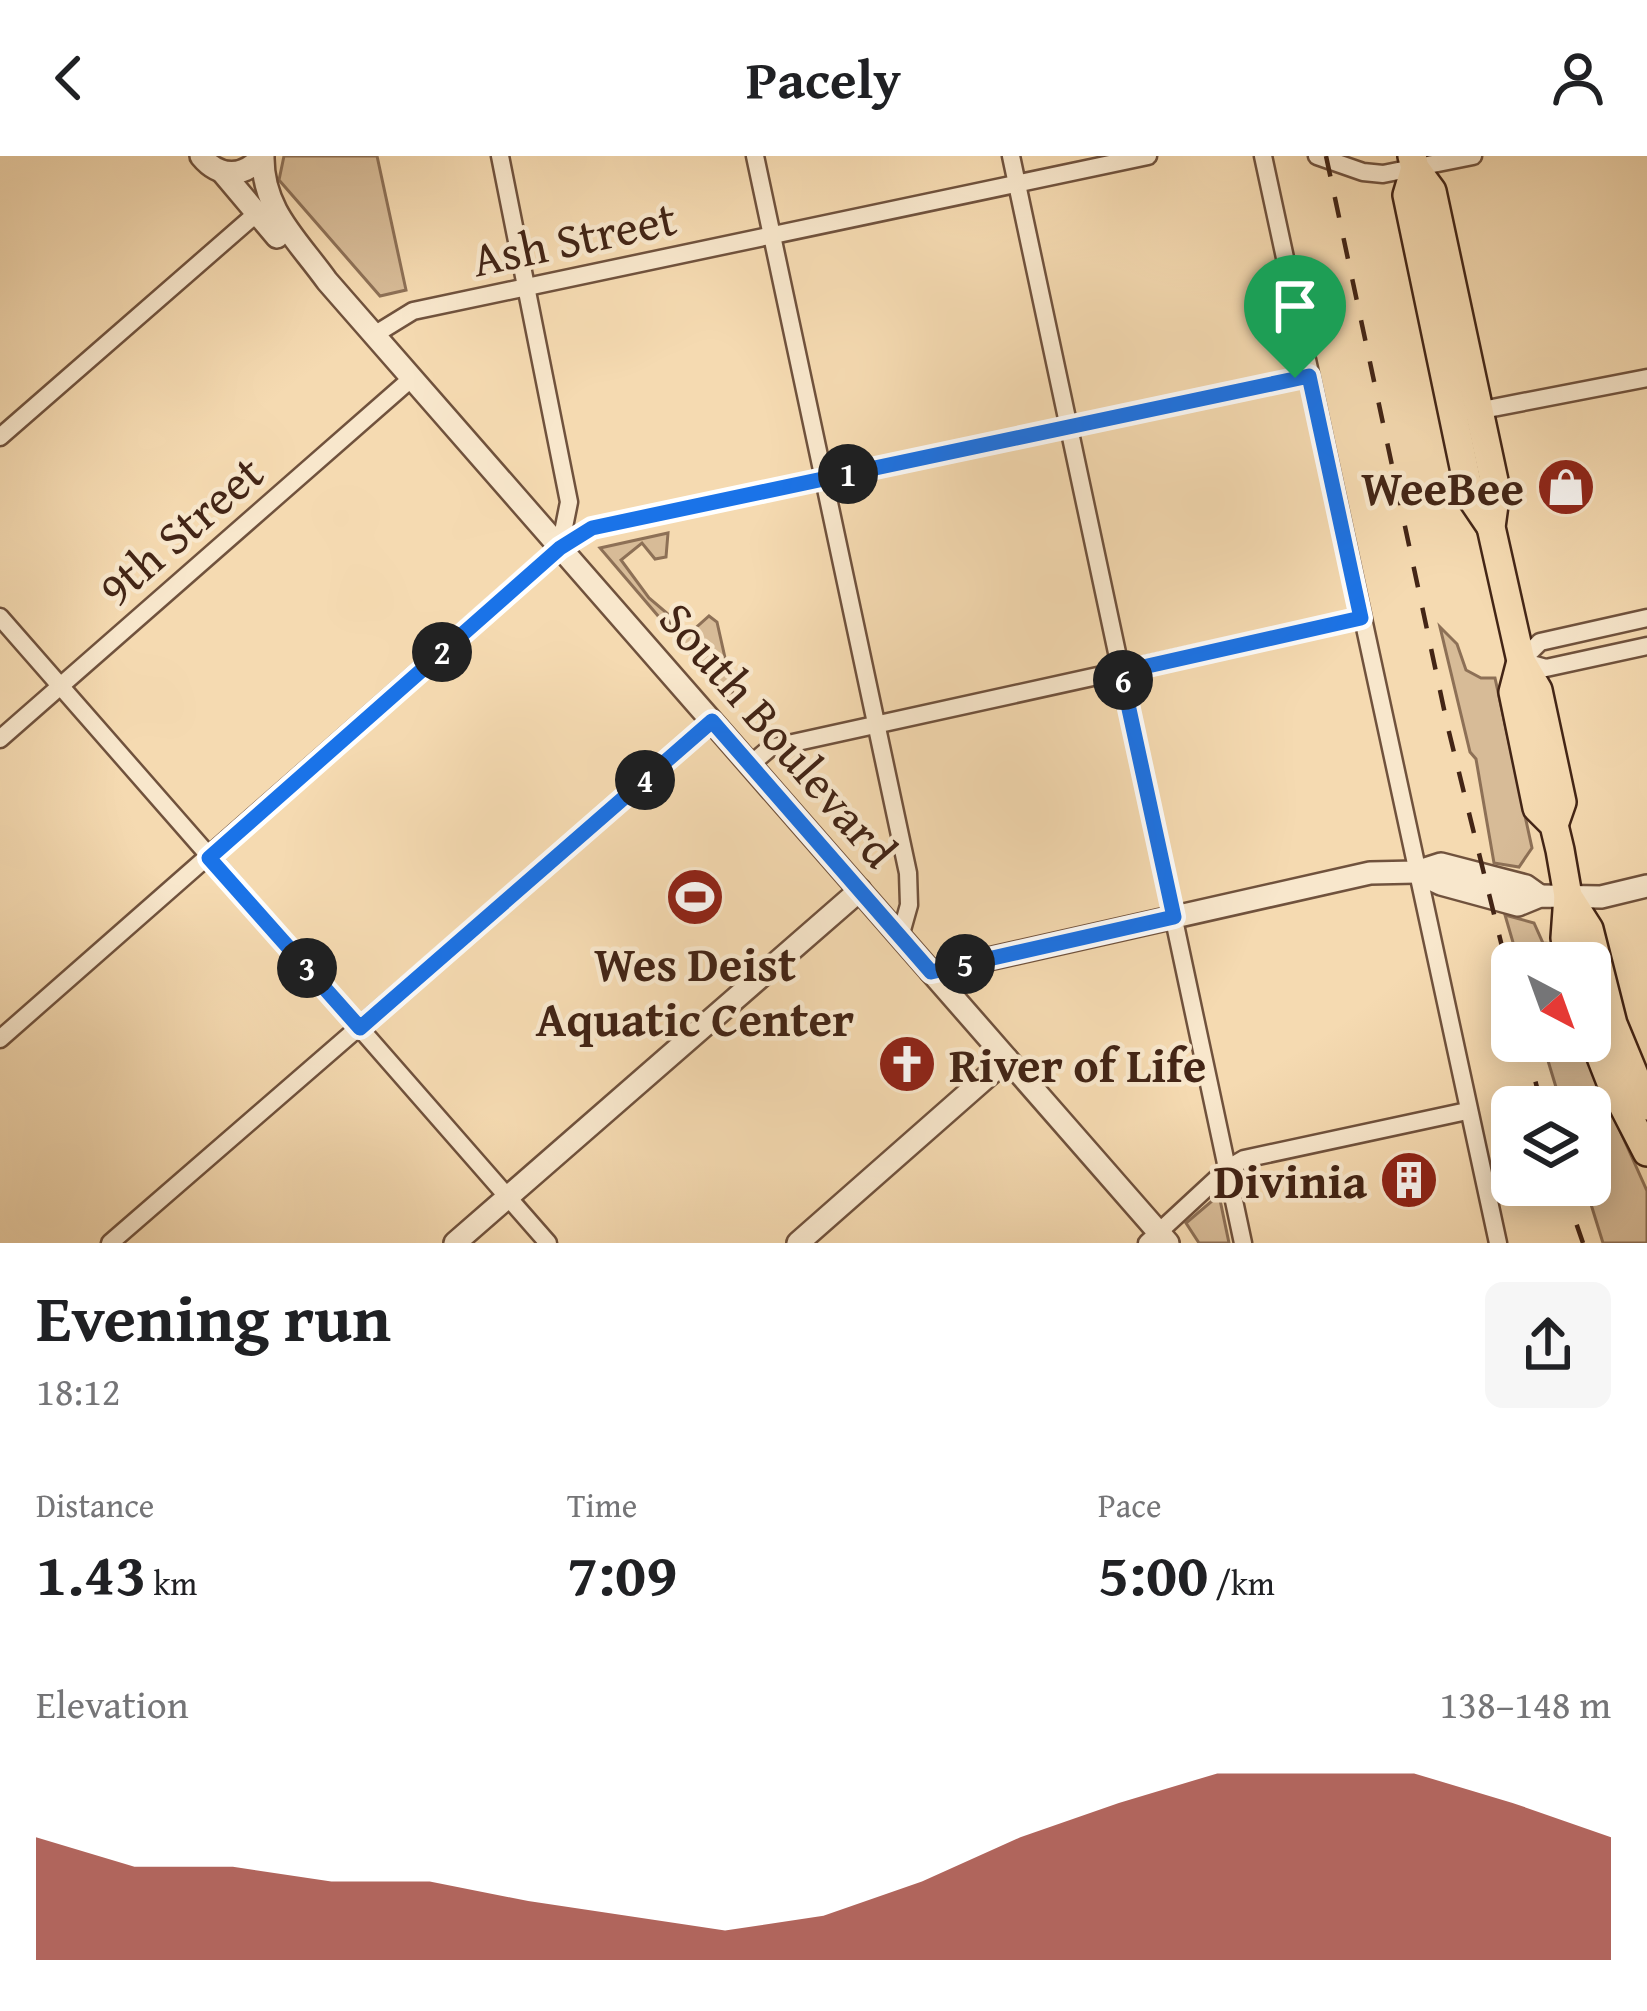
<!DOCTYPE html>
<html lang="en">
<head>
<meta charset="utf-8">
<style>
  :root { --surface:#fff; --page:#f6f6f6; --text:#202124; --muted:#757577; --accent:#8f2418 }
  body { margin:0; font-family:"Gentium Book Plus",serif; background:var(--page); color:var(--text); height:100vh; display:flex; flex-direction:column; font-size:45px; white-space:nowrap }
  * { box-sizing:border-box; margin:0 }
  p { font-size:39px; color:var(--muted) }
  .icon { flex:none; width:66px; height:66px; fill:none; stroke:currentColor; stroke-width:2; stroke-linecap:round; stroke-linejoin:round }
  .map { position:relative; height:1087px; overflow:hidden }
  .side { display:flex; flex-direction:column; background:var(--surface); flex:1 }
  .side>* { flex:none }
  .needle { width:78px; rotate:139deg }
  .buttons { position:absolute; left:1491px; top:786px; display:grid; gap:24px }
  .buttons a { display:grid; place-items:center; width:120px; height:120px; border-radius:18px; background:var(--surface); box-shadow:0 6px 30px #0003; font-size:60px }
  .pin { position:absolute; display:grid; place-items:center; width:102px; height:102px; color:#fff; margin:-123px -51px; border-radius:50% 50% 50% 0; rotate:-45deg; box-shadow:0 0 12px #0007 }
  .pin .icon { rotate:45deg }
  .km { position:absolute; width:60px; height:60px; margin:-30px; border-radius:50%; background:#222; color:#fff; font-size:33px; line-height:60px; text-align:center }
  .round { display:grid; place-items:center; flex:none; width:126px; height:126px; border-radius:18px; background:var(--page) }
  .overview { display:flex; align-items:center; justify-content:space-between; height:204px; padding:0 36px }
  h1 { font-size:66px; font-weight:700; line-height:90px }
  .stats { display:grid; grid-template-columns:repeat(3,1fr); gap:18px; height:204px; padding:12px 36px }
  .stats div { display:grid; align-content:center }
  .stats b { font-size:60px; font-weight:700 }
  .stats small { font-size:33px; font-weight:400 }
  .stats p { font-size:33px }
  .chart { height:336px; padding:24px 36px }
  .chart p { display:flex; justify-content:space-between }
  .chart svg { width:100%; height:216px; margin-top:12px; fill:var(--accent); opacity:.7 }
  header { display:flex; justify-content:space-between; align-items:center; height:156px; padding:0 36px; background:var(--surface); font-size:54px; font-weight:700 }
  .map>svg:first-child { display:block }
  .green { fill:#d7bb97; stroke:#8d7056; stroke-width:3 }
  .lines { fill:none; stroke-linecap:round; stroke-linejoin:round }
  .minor-casing { stroke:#70523d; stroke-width:21 }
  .tertiary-casing { stroke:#70523d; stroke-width:26 }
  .trunk-casing { stroke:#432516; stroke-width:32 }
  .minor { stroke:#f8e7cc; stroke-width:16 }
  .tertiary { stroke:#f8e7cc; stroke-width:21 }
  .trunk { stroke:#f5dab1; stroke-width:27 }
  .rail { stroke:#432516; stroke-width:4.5; stroke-dasharray:21 21; stroke-linecap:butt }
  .route-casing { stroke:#fff; stroke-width:24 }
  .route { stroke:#1a73e8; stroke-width:15 }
  .labels { text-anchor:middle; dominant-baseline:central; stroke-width:9; stroke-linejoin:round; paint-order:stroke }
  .street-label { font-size:48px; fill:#432516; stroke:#f8e7cc }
  .poi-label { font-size:48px; font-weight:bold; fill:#432516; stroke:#f8e7cc; text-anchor:end }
</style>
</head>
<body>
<header><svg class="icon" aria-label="back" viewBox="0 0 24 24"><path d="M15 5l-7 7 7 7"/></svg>Pacely<svg class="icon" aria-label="person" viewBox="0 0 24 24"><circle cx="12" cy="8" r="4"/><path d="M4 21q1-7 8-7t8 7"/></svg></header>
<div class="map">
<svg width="1647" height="1087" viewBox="0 0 1647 1087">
  <rect width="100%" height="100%" fill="#f5dab1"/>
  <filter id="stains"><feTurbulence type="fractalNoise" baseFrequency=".00167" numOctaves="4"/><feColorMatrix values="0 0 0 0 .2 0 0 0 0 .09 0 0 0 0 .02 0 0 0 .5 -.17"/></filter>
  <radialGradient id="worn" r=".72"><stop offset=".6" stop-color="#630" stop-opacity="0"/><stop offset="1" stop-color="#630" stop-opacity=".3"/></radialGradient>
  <g class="green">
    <polygon points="284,0 377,0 406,134 380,140 279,24"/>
    <polygon points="668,377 666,401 655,403 642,387 621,404 649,442 668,458 671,475 600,392"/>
    <polygon points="709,460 717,466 734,542 730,543 680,486"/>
    <polygon points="1440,471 1457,488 1466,514 1481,522 1495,522 1532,692 1519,711 1494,707 1476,603 1470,596"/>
    <polygon points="1505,759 1534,767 1543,787 1554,788 1558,807 1519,807"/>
    <polygon points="1542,885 1580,885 1647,1035 1647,1087 1603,1087 1585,1029 1590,1029 1590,951 1562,951"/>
    <polygon points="1219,1039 1229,1087 1199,1087 1186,1067"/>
  </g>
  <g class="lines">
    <defs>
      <g id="minor">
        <polyline points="500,0 569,346 560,391"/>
        <polyline points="755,0 908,717 909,749 900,781"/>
        <polyline points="1011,0 1243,1087"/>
        <polyline points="1263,0 1498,1087"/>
        <polyline points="1317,0 1363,16 1383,18 1473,0"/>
        <polyline points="374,179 413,155 1148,0"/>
        <polyline points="1472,256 1647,222"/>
        <polyline points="0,281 257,57"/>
        <polyline points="0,461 548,1087"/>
        <polyline points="1647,462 1540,486 1521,505 1546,512 1647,490"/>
        <polyline points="0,583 412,222"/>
        <polyline points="750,609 770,592 1361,462"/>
        <polyline points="0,883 560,391 592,372 1309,220"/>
        <polyline points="110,1087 712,565"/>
        <polyline points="1147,1087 1227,1013 1244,1003 1467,955"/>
      </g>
      <g id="tertiary">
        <path d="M201 0C219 22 244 22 262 0"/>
        <path d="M263 0C262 54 297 83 327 125L1168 1087"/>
        <polyline points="223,17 277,81"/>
        <polyline points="1416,716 1441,728 1518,749 1540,740 1601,741 1647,730"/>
        <polyline points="931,816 1370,717 1416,716 1441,708 1526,730 1540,740"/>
        <polyline points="455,1087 860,734"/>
        <polyline points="798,1087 1007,903"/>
      </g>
      <g id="trunk">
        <polyline points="1412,0 1415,12 1432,35 1496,334 1491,371 1521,505 1538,534 1562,646 1554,669"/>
        <polyline points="1415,12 1407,39 1470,340 1491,371"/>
        <polyline points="1521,505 1513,536 1537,652 1554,669 1560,694 1568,740 1565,782 1571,807"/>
        <polyline points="1568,740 1589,773 1613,868 1647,950"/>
        <polyline points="1590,873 1610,924 1647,996"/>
      </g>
    </defs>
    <use href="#minor" class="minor-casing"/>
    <use href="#tertiary" class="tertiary-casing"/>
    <use href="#trunk" class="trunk-casing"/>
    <use href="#minor" class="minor"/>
    <use href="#tertiary" class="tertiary"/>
    <use href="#trunk" class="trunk"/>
    <g class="rail">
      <polyline points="1326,0 1448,572 1512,831"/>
      <polyline points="1525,885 1542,951"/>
      <polyline points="1563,1029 1583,1087"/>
    </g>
  </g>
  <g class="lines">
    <defs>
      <polygon id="route" points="1309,220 1361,462 1121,516 1174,761 931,816 712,565 360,872 209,702 560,392 592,372"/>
    </defs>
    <use href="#route" class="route-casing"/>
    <use href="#route" class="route"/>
  </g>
  <defs>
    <symbol id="shop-disc" viewBox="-11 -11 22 22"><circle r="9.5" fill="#8f2418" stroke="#f8e7cc"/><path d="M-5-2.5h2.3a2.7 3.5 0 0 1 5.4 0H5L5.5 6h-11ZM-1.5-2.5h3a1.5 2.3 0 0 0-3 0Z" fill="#fff"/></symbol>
    <symbol id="stadium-disc" viewBox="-11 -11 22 22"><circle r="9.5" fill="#8f2418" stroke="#f8e7cc"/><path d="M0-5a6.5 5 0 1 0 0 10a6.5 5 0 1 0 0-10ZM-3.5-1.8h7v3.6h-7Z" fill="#fff"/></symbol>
    <symbol id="church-disc" viewBox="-11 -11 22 22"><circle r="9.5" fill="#8f2418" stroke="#f8e7cc"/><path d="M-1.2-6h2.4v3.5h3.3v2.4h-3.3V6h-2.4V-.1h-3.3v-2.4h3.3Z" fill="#fff"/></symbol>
    <symbol id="building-disc" viewBox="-11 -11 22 22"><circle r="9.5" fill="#8f2418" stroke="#f8e7cc"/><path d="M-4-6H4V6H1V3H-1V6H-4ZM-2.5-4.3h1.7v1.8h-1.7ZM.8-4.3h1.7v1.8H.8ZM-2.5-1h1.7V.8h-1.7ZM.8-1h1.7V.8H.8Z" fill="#fff"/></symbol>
  </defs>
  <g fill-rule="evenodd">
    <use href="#shop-disc" x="1533" y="298" width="66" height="66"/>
    <use href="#stadium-disc" x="662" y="708" width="66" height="66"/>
    <use href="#church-disc" x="874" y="875" width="66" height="66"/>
    <use href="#building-disc" x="1376" y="991" width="66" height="66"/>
  </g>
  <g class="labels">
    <g class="street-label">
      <text transform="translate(574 82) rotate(-12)">Ash Street</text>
      <text transform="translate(180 374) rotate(-41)">9th Street</text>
      <text transform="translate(779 578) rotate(49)">South Boulevard</text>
    </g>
    <g class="poi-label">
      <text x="1524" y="331">WeeBee</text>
      <text x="695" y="807" text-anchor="middle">Wes Deist<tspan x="695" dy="55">Aquatic Center</tspan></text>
      <text x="949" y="908" text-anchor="start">River of Life</text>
      <text x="1367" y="1024">Divinia</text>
    </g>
  </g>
  <rect width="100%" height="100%" filter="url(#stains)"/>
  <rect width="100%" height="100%" fill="url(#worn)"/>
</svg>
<div class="buttons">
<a><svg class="needle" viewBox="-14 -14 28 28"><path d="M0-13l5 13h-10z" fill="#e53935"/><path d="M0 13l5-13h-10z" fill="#757577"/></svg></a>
<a><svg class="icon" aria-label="layers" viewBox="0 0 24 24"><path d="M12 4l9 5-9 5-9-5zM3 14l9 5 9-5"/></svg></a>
</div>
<div class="pin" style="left:1295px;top:222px;background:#1e9e55"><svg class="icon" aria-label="arrive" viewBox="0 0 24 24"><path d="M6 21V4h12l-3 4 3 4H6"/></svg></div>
<b class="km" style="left:848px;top:318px">1</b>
<b class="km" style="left:442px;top:496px">2</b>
<b class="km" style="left:307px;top:812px">3</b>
<b class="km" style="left:645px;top:624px">4</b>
<b class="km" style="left:965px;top:808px">5</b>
<b class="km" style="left:1123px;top:524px">6</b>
</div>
<section class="side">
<div class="overview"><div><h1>Evening run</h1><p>18:12</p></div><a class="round"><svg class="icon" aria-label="share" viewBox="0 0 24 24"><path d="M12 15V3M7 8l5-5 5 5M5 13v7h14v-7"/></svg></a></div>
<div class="stats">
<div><p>Distance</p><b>1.43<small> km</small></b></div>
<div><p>Time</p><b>7:09</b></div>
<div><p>Pace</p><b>5:00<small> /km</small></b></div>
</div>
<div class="chart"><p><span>Elevation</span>138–148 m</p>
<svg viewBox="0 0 160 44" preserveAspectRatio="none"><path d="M0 44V19L10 25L20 25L30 28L40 28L50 32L60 35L70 38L80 35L90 28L100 19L110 12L120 6L130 6L140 6L150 12L160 19V44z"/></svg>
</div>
</section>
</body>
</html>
